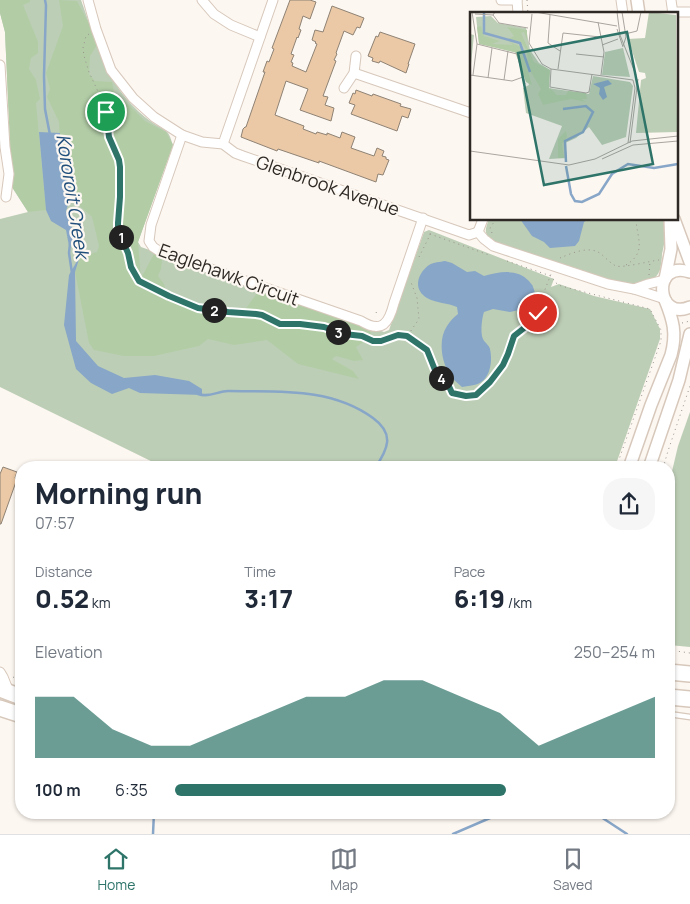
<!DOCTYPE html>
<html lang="en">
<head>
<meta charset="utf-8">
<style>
  :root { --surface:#fff; --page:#f6f6f7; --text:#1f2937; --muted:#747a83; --line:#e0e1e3; --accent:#2e7469 }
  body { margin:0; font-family:Manrope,sans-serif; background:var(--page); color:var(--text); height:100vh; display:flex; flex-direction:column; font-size:19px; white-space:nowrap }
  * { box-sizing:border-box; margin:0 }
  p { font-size:16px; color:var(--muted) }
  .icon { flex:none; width:28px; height:28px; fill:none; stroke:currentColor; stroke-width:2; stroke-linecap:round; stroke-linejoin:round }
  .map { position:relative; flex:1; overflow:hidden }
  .details { position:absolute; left:15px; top:461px; width:660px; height:358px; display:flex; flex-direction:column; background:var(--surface); border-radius:20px; box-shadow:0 1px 4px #0004 }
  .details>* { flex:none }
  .pin { position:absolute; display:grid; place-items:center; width:42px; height:42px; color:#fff; margin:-21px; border:2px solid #fff; border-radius:50%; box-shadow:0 1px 5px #0007 }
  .km { position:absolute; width:25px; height:25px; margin:-12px; border-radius:50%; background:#222; color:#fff; font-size:14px; line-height:25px; text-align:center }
  .round { display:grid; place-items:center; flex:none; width:52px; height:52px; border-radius:20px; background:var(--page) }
  .overview { display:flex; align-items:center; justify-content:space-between; height:85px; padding:0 20px }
  h1 { font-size:28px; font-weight:800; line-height:38px }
  .figures { display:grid; grid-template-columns:repeat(3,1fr); gap:8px; height:85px; padding:5px 20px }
  .figures div { display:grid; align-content:center }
  .figures b { font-size:25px; font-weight:800 }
  .figures small { font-size:14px; font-weight:400 }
  .figures p { font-size:14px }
  .chart { height:140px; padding:10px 20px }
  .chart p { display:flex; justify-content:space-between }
  .chart svg { width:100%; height:90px; margin-top:5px; fill:var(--accent); opacity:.7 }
  ul { padding:0 20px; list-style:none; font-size:16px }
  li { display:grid; grid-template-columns:80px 60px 1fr; align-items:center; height:38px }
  li i { height:12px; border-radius:6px; background:var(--accent) }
  .tab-bar { display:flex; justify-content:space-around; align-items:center; height:70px; border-top:1px solid var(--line); background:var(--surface); font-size:14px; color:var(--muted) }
  .tab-bar a { display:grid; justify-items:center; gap:2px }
  .tab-bar .selected { color:var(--accent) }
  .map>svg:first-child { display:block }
  .green { fill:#bdceb6 }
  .forest { fill:#b2cda6 }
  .water { fill:#87a6c8 }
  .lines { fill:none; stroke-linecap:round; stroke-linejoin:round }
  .stream { stroke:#87a6c8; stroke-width:2.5 }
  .building { fill:#ebc9a6; stroke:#8e8274 }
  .lane-casing { stroke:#d7c8bb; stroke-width:7 }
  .street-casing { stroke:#d7c8bb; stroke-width:11 }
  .secondary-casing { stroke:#d7c8bb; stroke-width:14 }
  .highway-casing { stroke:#d7c8bb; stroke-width:18 }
  .path { stroke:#98938d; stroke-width:1; stroke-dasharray:1 4; stroke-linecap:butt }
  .lane { stroke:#fff; stroke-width:4.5 }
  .street { stroke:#fff; stroke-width:9 }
  .secondary { stroke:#fff; stroke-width:11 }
  .highway { stroke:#fff; stroke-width:15 }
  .route-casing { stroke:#fff; stroke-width:10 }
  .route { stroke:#2e7469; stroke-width:6 }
  .labels { text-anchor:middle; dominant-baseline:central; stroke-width:4.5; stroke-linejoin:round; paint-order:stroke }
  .street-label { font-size:18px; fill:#2e2924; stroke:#fdf7f1 }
  .water-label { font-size:19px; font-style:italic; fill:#214f7c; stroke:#fdf7f1 }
  .inset-river { fill:none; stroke:#87a6c8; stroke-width:2.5 }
  .inset-road { fill:none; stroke:#aaa59f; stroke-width:1 }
  .view { fill:#2e7469; fill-opacity:0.15; stroke:#2e7469; stroke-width:2.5 }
  .inset-edge { fill:none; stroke:#2e2924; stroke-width:2.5 }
</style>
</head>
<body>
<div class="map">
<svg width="690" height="834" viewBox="0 0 690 834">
  <rect width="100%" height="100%" fill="#fdf7f1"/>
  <g class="green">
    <path d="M0 0H81C93 33 103 69 125 97 133 107 143 116 153 123 157 126 163 128 166 131 170 134 171 140 173 145L138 242 141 247 384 332 389 330 424 232 429 230 554 279 551 287 559 284 594 296 650 309 660 329V339L615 467H163L0 387V219L28 212 12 187 5 32 0 13Z"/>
    <path d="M489 219H664C666 231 665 242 662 254 662 259 661 265 660 270 652 290 626 284 610 281L495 243C484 234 484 232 489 219Z"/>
    <polygon points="690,412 690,647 669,645 669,484 678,446"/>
  </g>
  <g class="forest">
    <polygon points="0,0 30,0 30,2 23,5 38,42 38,53 31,58 29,69 36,80 40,99 36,103 46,210 28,212 12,187 5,32 0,13"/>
    <path d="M59 0 77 1 97 39V45L90 56 89 74 95 81 112 82 115 97 126 102 145 121 166 132 173 145 138 242 141 278 155 252 163 254 161 269 158 276 164 284 166 292C192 304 215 310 244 311L260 289 369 327 371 334V337L356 347 363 360 354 361 336 356 332 359 353 371 359 379 298 364 267 340 234 345 208 339 199 346 154 356H124L94 350 89 343 75 272 80 256 97 252 99 246 92 217 74 201 69 202 72 172 60 144 59 122 47 97 50 89 46 73 63 26Z"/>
  </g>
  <g class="water">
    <polygon points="39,132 60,133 60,144 71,155 68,163 72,172 69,202 66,211 75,236 69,246 66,230 51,221 46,210"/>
    <polygon points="520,219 589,219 584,222 579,241 575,246 550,248 544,242 532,236"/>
    <polygon points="80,256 75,272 76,341 98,366 124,378 155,375 189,381 202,389 202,395 140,393 129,388 112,394 91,383 76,369 64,325 69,275"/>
    <path d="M445 261 452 263 467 272 475 271 484 276C499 272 517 268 529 281 530 283 533 285 533 287 535 291 535 295 535 299L531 304 523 309 510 312 493 309 484 312C482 318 480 333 483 339 485 343 489 345 490 349 493 362 490 382 474 385 471 386 466 386 462 387 459 384 456 382 453 379 442 366 437 341 447 326 450 321 454 317 458 314L457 307C448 303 436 303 427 298 412 289 418 273 429 265 434 262 440 262 445 261Z"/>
  </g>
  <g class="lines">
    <g class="stream">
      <polyline points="45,0 46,5 44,76 45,109 50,135"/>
      <polyline points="70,244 69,253 72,273"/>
      <path d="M198 394C209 398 218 391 228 391 278 392 331 387 373 418 395 434 388 449 375 468"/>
      <polyline points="588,812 598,815 627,834"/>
      <polyline points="153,834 154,812"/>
      <polyline points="453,834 504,812"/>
    </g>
  </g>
  <g class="building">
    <polygon points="290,0 310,0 316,2 310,19 303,16 299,29 301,30 298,38 297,37 291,54 294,55 291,62 293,63 292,66 306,72 317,44 315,43 316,42 312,40 315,30 323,32 332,6 364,18 360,28 357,27 353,35 344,31 336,53 337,54 334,60 336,61 323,96 328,97 325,105 334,108 331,121 300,110 308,89 286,81 275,115 304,126 303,129 316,134 317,132 327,135 327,133 340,138 342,132 355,137 351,148 374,156 377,148 384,151 382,156 386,157 386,159 389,160 383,175 378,174 376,182 319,161 319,163 278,149 277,151 241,137 243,129 245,127 246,127 265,72 263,72 267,61 269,62 274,49 272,48"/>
    <polygon points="380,32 415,44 408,64 409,64 406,73 380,61 379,63 372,61 373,58 368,56 376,36 378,37"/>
    <polygon points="356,90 372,96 373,94 401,104 400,106 411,109 408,118 402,116 397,131 351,114 355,105 349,103 353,93 355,94"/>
    <polygon points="3,467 17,472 15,478 17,479 1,524 0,524 0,474"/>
  </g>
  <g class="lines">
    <defs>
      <polyline id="lane" points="669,714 690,717"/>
      <g id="street">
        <polyline points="88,0 96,29 111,70 133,98 154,117 182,135 202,142 223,144 235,153 243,156 469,235 478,232 484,239 493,246 608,284 634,289 665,299"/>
        <polyline points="202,0 214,14 231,25 260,37"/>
        <polyline points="501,0 517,0"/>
        <polyline points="517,0 518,14"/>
        <polyline points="621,0 623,14"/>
        <polyline points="671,0 673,14"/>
        <polyline points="672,12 690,12"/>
        <polyline points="0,65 5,147 9,174 6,197"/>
        <polyline points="354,73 471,113"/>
        <polyline points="344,88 354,73 356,56"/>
        <path d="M182 135 151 225 149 241 153 247 159 251 361 321C382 334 389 323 394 303L423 218"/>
        <polyline points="223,144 273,0"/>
        <polyline points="478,232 483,219"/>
        <polyline points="634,289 648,284 664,280"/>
        <polyline points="0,672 3,677 9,692"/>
      </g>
      <g id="secondary">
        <polyline points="637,0 639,14"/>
        <polyline points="674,219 690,262"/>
        <path d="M690 272C651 259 656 322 690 307"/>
        <polyline points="665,279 671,249 670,219"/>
        <path d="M629 468 651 405 671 355C677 333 673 320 665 300"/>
        <polyline points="649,468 679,380 690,334"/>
      </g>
      <g id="highway">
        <polyline points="669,672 690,674"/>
        <polyline points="0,689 21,697"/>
        <polyline points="669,697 690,699"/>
        <polyline points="0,708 21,715"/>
      </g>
    </defs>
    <use href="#lane" class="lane-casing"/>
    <use href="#street" class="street-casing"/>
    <use href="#secondary" class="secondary-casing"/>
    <use href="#highway" class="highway-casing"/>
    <g class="path">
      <polyline points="527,0 528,14"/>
      <polyline points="89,34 86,36 83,48 84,56 89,72 100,96 106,112 109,137 119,160 120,197 118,223 118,231 128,253 131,267 139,281 169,296 198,307 228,312 257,314 262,315 280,324 306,324 324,327 343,334 362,336 373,341 381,341 398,335 407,336 427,350 437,375 447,382 452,393 466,396 476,395 490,382 503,365 508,354 514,336 533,321 538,313 541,300 551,274"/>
      <polyline points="492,233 490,228 496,219"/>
      <polyline points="430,234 489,255"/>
      <polyline points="419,257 428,239 431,231"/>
      <path d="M560 258C572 253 590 245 601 254 606 258 610 263 616 266 624 268 650 261 659 260"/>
      <polyline points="507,261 551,276 556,283 561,286 650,309 661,330 661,341 616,468"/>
      <path d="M626 265C647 252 637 239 636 219"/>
      <polyline points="649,275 650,261"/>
      <polyline points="376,312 378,316"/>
      <polyline points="682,323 690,321"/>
      <polyline points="408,335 419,319 417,298 412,285 411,282"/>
      <polyline points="663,468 668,451 690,386"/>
      <polyline points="669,650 690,653"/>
      <polyline points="13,677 21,681"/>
    </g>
    <use href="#lane" class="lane"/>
    <use href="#street" class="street"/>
    <use href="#secondary" class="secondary"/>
    <use href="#highway" class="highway"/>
  </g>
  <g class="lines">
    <defs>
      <polyline id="route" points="106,112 109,137 119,160 120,167 120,197 118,223 118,231 128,253 131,267 139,281 169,296 198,308 228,312 256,314 262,315 280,324 300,324 324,327 344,334 362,336 373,341 381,341 398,335 407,336 427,350 437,375 447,382 452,393 466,396 476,395 490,382 503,365 508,354 514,336 533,321 538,313"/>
    </defs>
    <use href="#route" class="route-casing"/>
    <use href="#route" class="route"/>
  </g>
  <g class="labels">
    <g class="street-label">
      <text transform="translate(328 185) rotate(19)">Glenbrook Avenue</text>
      <text transform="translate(229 274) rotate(20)">Eaglehawk Circuit</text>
    </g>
    <g class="water-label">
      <text transform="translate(73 196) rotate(81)">Kororoit Creek</text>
    </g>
  </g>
  <g transform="translate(470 12)">
    <rect width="208" height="208" fill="#fdf7f1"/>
    <path d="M179 0 206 3 207 120 166 121 171 68 176 66 175 61 169 60 158 27 175 26ZM21 4 28 11 56 16 60 38 69 51 80 58 78 76 119 82 123 64 160 70 163 74 156 125 132 133 119 115 106 126 95 131 97 146 79 147 92 114 56 101 53 76 59 73 47 41 9 31 6 5ZM0 22 4 23 0 62ZM153 36 160 65 132 63 135 40Z" fill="#bdceb6"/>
    <path d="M11 14 14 24 30 29 22 32 43 33 38 29 51 35 62 73 56 70 45 40 9 32 7 15ZM37 15 57 18V28L54 20 51 21 64 50 80 58 79 80 80 76 87 83H96L98 79 116 81 117 87H112L116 90 101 87 73 93 68 82 71 77 58 55 57 39 51 30 38 27 44 24ZM96 119 97 125 92 132 94 146H88V127Z" fill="#b2cda6"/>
    <path d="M138 68 142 72 134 75 137 85 133 88 129 82 130 76 123 72Z" fill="#87a6c8"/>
    <path class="inset-river" d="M14 0V21L50 31 60 60M93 97 116 94 123 100 113 120 95 129 96 150M96 154 101 182 105 189 112 190 129 182 142 162 158 152 184 156 208 152"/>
    <path class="inset-road" d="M2 0 7 32 47 42 55 72M25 0 23 3 29 11 58 16M65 0 147 14M147 0 150 23 166 63M152 0 156 25 153 34M5 2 23 3M62 2 59 31 72 52 81 57 163 68M80 3 78 31 90 39M128 10 134 40 131 63M147 17 153 35M155 22 167 19 171 0M132 33 148 27M106 42 134 45M81 57 80 75 116 81 119 80 122 62M88 57 93 21 130 25M0 63 42 69 53 65M3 63 7 32M18 66 22 36M34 68 38 39M158 131 165 76 163 68M160 131 168 67M0 139 99 153 125 147 162 129 208 124M132 147 163 133 208 129"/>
    <path class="view" d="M157 20 183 152 74 173 48 41Z"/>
    <rect width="208" height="208" class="inset-edge"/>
  </g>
</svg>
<div class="pin" style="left:106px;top:112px;background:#1e9e55"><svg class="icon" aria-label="arrive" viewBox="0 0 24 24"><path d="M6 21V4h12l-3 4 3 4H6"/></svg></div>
<div class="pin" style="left:538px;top:313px;background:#d93025"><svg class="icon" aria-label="check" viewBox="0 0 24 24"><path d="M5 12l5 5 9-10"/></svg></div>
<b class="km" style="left:121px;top:237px">1</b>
<b class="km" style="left:214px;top:310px">2</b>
<b class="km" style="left:338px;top:332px">3</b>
<b class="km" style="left:441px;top:378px">4</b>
<section class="details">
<div class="overview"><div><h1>Morning run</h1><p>07:57</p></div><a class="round"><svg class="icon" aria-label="share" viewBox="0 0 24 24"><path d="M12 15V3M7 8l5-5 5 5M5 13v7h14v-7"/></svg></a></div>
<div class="figures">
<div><p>Distance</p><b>0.52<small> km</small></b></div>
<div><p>Time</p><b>3:17</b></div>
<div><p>Pace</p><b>6:19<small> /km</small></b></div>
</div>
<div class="chart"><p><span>Elevation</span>250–254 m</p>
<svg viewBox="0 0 160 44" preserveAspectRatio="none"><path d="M0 44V14L10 14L20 30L30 38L40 38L50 30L60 22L70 14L80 14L90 6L100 6L110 14L120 22L130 38L140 30L150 22L160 14V44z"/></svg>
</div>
<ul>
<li><b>100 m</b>6:35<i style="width:69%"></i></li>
</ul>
</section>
</div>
<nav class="tab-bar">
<a class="selected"><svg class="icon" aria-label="home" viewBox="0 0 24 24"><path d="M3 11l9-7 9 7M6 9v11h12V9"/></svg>Home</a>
<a><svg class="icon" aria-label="map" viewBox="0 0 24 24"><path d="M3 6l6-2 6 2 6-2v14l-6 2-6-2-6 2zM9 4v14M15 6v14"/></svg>Map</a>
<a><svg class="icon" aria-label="saved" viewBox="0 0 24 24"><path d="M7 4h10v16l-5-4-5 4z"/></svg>Saved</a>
</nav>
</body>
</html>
